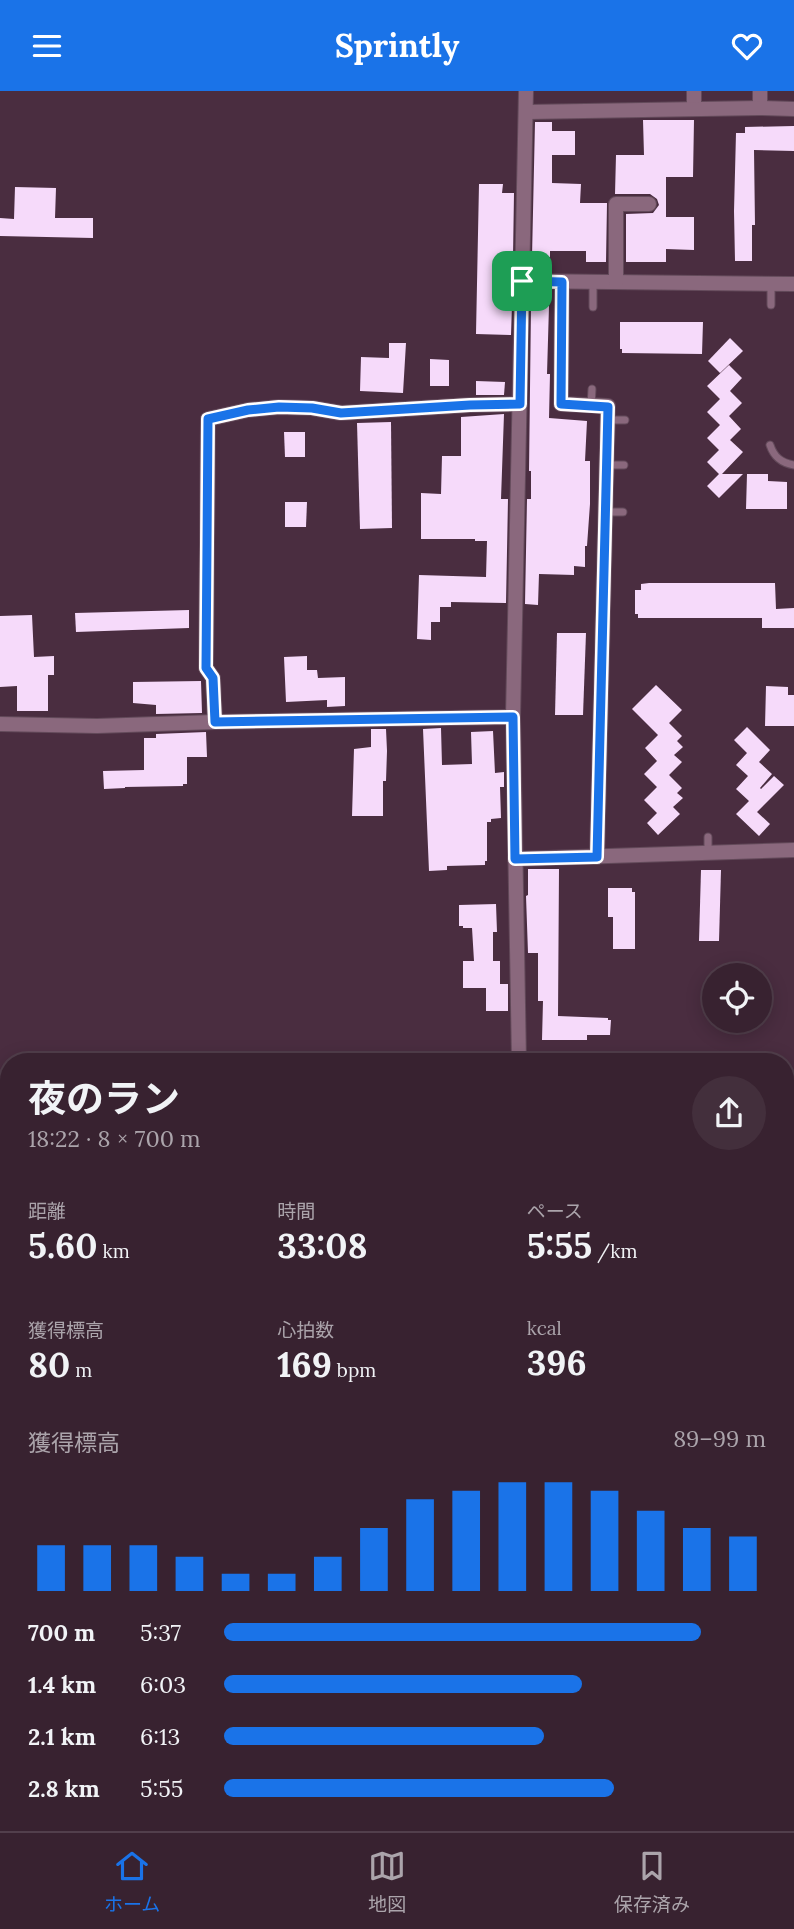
<!DOCTYPE html>
<html lang="ja">
<head>
<meta charset="utf-8">
<style>
  :root { --surface:#382230; --page:#432f3c; --text:#f1f3f6; --muted:#aba4ab; --line:#523f4c; --accent:#1a73e8 }
  body { margin:0; font-family:Lora,"Noto Sans JP",serif; background:var(--page); color:var(--text); height:100vh; display:flex; flex-direction:column; font-size:26px; white-space:nowrap }
  * { box-sizing:border-box; margin:0 }
  p { font-size:23px; color:var(--muted) }
  .icon { flex:none; width:38px; height:38px; fill:none; stroke:currentColor; stroke-width:2; stroke-linecap:round; stroke-linejoin:round }
  .map { position:relative; flex:1; overflow:hidden }
  .details { position:absolute; left:0px; top:962px; width:794px; height:779px; display:flex; flex-direction:column; background:var(--surface); border-radius:28px 28px 0 0; box-shadow:0 4px 18px #0003,0 0 0 2px var(--line) }
  .details>* { flex:none }
  .controls { position:absolute; left:702px; top:872px; display:grid; gap:14px }
  .controls a { display:grid; place-items:center; width:70px; height:70px; border-radius:50%; background:var(--surface); box-shadow:0 4px 18px #0003,0 0 0 2px var(--line); font-size:35px }
  .pin { position:absolute; display:grid; place-items:center; width:60px; height:60px; color:#fff; margin:-30px; border-radius:14px; box-shadow:0 4px 10px #0006 }
  .round { display:grid; place-items:center; flex:none; width:74px; height:74px; border-radius:37px; background:var(--page) }
  .summary { display:flex; align-items:center; justify-content:space-between; height:119px; padding:0 28px }
  h1 { font-size:38px; font-weight:700; line-height:52px }
  .stats { display:grid; grid-template-columns:repeat(3,1fr); gap:10px; height:119px; padding:7px 28px }
  .stats div { display:grid; align-content:center }
  .stats b { font-size:35px; font-weight:700 }
  .stats small { font-size:19px; font-weight:400 }
  .stats p { font-size:19px }
  .chart { height:196px; padding:14px 28px }
  .chart p { display:flex; justify-content:space-between }
  .chart svg { width:100%; height:126px; margin-top:7px; stroke:var(--accent); stroke-width:6 }
  ul { padding:0 28px; list-style:none; font-size:23px }
  li { display:grid; grid-template-columns:112px 84px 1fr; align-items:center; height:52px }
  li i { height:18px; border-radius:9px; background:var(--accent) }
  header { display:flex; justify-content:space-between; align-items:center; height:91px; padding:0 28px; background:var(--accent); color:#fff; font-size:32px; font-weight:700 }
  .dock { display:flex; justify-content:space-around; align-items:center; height:98px; border-top:2px solid var(--line); background:var(--surface); font-size:19px; color:var(--muted) }
  .dock a { display:grid; justify-items:center; gap:4px }
  .dock .active { color:var(--accent) }
  .map>svg:first-child { display:block }
  .building { fill:#f6dafa }
  .lines { fill:none; stroke-linecap:round; stroke-linejoin:round }
  .service-casing { stroke:#634a5a; stroke-width:9 }
  .minor-casing { stroke:#634a5a; stroke-width:16 }
  .service { stroke:#8a687d; stroke-width:7 }
  .minor { stroke:#8a687d; stroke-width:14 }
  .route-casing { stroke:#fff; stroke-width:14 }
  .route { stroke:#1a73e8; stroke-width:9 }
</style>
</head>
<body>
<header><svg class="icon" aria-label="menu" viewBox="0 0 24 24"><path d="M4 6h16M4 12h16M4 18h16"/></svg>Sprintly<svg class="icon" aria-label="heart" viewBox="0 0 24 24"><path d="M12 20l-8-8c-3-5 5-10 8-4 3-6 11-1 8 4z"/></svg></header>
<div class="map">
<svg width="794" height="1740" viewBox="0 0 794 1740">
  <rect width="100%" height="100%" fill="#4a2d40"/>
  <g class="building">
    <polygon points="643,29 694,29 693,86 666,86 666,126 694,126 694,159 666,158 666,171 626,171 626,123 653,122 659,114 657,108 650,103 615,103 616,64 644,64"/>
    <polygon points="535,31 552,31 552,40 575,40 575,64 552,64 552,92 581,93 580,112 607,112 606,171 586,171 586,160 550,160 550,166 532,166"/>
    <polygon points="794,35 794,60 754,59 755,134 752,134 752,170 735,170 734,120 736,42 745,42 745,36"/>
    <polygon points="479,93 503,93 502,102 514,102 513,166 510,166 510,175 508,175 508,183 506,183 506,214 512,214 511,244 476,243"/>
    <polygon points="15,96 56,97 55,127 93,127 93,147 0,145 0,127 14,128"/>
    <polygon points="531,215 549,215 547,283 550,283 549,327 587,330 585,370 590,370 590,413 587,455 585,455 585,476 574,475 574,484 539,483 538,514 525,513 527,408 531,408 531,380 529,380"/>
    <polygon points="620,231 703,231 702,263 622,262 622,258 620,258"/>
    <polygon points="730,247 743,260 720,282 708,270"/>
    <polygon points="389,252 406,252 403,302 360,300 361,266 389,267"/>
    <polygon points="430,268 449,269 449,295 430,295"/>
    <polygon points="729,274 742,287 730,300 742,312 729,325 741,338 730,349 743,361 722,383 743,383 719,407 707,395 719,383 707,371 719,359 707,347 720,334 707,321 720,308 707,295"/>
    <polygon points="476,290 505,291 504,304 476,304"/>
    <polygon points="504,323 501,408 508,408 506,512 451,511 451,516 440,516 440,531 431,531 431,549 417,548 419,484 486,486 487,450 475,450 475,448 421,448 421,402 441,403 442,365 461,365 461,326"/>
    <polygon points="391,331 392,437 360,438 357,332"/>
    <polygon points="284,341 305,341 305,366 285,366"/>
    <polygon points="747,383 768,383 768,390 787,391 787,418 746,418"/>
    <polygon points="285,411 307,411 306,436 285,436"/>
    <polygon points="649,492 775,492 776,518 794,517 794,537 762,537 762,527 638,527 638,523 635,523 635,499 641,499 641,493"/>
    <polygon points="189,519 189,537 76,541 75,522"/>
    <polygon points="32,524 34,566 54,565 54,584 48,584 48,620 17,620 17,595 0,596 0,525"/>
    <polygon points="557,542 586,542 583,624 555,624"/>
    <polygon points="307,565 307,579 317,579 318,587 345,586 345,615 327,616 327,609 286,611 284,566"/>
    <polygon points="201,590 202,622 156,623 156,614 133,612 133,591"/>
    <polygon points="656,594 682,619 669,632 682,645 677,650 683,656 674,664 682,671 669,684 682,697 677,702 683,707 673,716 680,723 658,744 647,732 657,722 644,709 657,696 644,683 657,670 645,657 658,644 632,618"/>
    <polygon points="766,595 788,596 788,604 794,604 794,635 765,635"/>
    <polygon points="747,636 770,659 759,671 772,683 760,697 761,698 774,685 784,694 757,721 770,733 759,745 736,723 749,710 736,698 748,685 736,674 747,662 734,649"/>
    <polygon points="441,637 442,674 472,673 471,641 493,640 495,682 504,681 504,696 500,696 501,727 491,728 491,731 487,731 487,770 485,770 485,774 447,775 447,779 429,780 423,638"/>
    <polygon points="371,638 386,638 387,660 386,690 383,690 383,725 352,725 354,658 371,656"/>
    <polygon points="206,641 207,666 187,666 187,693 183,693 183,695 125,696 125,697 104,698 103,680 144,679 144,647 156,647 156,643"/>
    <polygon points="528,778 559,778 558,925 608,927 608,929 611,929 610,944 587,944 587,949 542,949 543,910 538,910 538,862 528,862 526,805 528,804"/>
    <polygon points="701,779 721,779 719,850 699,850"/>
    <polygon points="608,797 632,797 632,801 635,801 635,858 613,858 613,826 608,826"/>
    <polygon points="496,813 497,841 493,841 493,870 500,870 500,893 508,893 508,920 486,920 486,897 463,897 463,870 474,870 472,837 463,837 463,835 459,835 459,814"/>
  </g>
  <g class="lines">
    <defs>
      <g id="service">
        <polyline points="771,214 771,193"/>
        <polyline points="593,216 593,191"/>
        <polyline points="591,315 592,298"/>
        <polyline points="608,329 625,329"/>
        <path d="M770 354C774 366 781 372 794 374"/>
        <polyline points="607,374 624,374"/>
        <polyline points="606,421 623,421"/>
        <polyline points="708,761 708,746"/>
      </g>
      <g id="minor">
        <polyline points="694,0 694,18"/>
        <polyline points="760,0 760,17"/>
        <polyline points="527,21 760,17 794,18"/>
        <polyline points="522,190 794,193"/>
        <polyline points="562,191 561,313 608,315 597,766"/>
        <polyline points="616,191 616,113 649,113"/>
        <polyline points="215,631 213,587 206,577 208,328 248,319 279,316 312,317 341,322 470,314 520,313"/>
        <polyline points="0,633 97,635 215,631 513,626"/>
        <polyline points="515,768 794,759"/>
        <polyline points="519,971 513,626 526,0"/>
        <polyline points="786,1237 794,1236"/>
        <polyline points="786,1493 794,1492"/>
        <polyline points="0,1536 9,1536"/>
        <polyline points="516,1740 516,1732"/>
      </g>
    </defs>
    <use href="#service" class="service-casing"/>
    <use href="#minor" class="minor-casing"/>
    <use href="#service" class="service"/>
    <use href="#minor" class="minor"/>
  </g>
  <g class="lines">
    <defs>
      <polygon id="route" points="522,190 562,191 561,313 608,316 597,766 515,768 513,626 215,631 213,587 206,577 208,328 248,319 279,316 312,317 341,322 470,314 520,313"/>
    </defs>
    <use href="#route" class="route-casing"/>
    <use href="#route" class="route"/>
  </g>
</svg>
<div class="controls">
<a><svg class="icon" aria-label="locate" viewBox="0 0 24 24"><circle cx="12" cy="12" r="6"/><path d="M12 2v4M12 18v4M2 12h4M18 12h4"/></svg></a>
</div>
<div class="pin" style="left:522px;top:190px;background:#1e9e55"><svg class="icon" aria-label="arrive" viewBox="0 0 24 24"><path d="M6 21V4h12l-3 4 3 4H6"/></svg></div>
<section class="details">
<div class="summary"><div><h1>夜のラン</h1><p>18:22 · 8 × 700 m</p></div><a class="round"><svg class="icon" aria-label="share" viewBox="0 0 24 24"><path d="M12 15V3M7 8l5-5 5 5M5 13v7h14v-7"/></svg></a></div>
<div class="stats">
<div><p>距離</p><b>5.60<small> km</small></b></div>
<div><p>時間</p><b>33:08</b></div>
<div><p>ペース</p><b>5:55<small> /km</small></b></div>
</div>
<div class="stats">
<div><p>獲得標高</p><b>80<small> m</small></b></div>
<div><p>心拍数</p><b>169<small> bpm</small></b></div>
<div><p>kcal</p><b>396</b></div>
</div>
<div class="chart"><p><span>獲得標高</span>89–99 m</p>
<svg viewBox="0 0 160 44" preserveAspectRatio="none"><path d="M5 44V28M15 44V28M25 44V28M35 44V32M45 44V38M55 44V38M65 44V32M75 44V22M85 44V12M95 44V9M105 44V6M115 44V6M125 44V9M135 44V16M145 44V22M155 44V25"/></svg>
</div>
<ul>
<li><b>700 m</b>5:37<i style="width:88%"></i></li>
<li><b>1.4 km</b>6:03<i style="width:66%"></i></li>
<li><b>2.1 km</b>6:13<i style="width:59%"></i></li>
<li><b>2.8 km</b>5:55<i style="width:72%"></i></li>
</ul>
</section>
</div>
<nav class="dock">
<a class="active"><svg class="icon" aria-label="home" viewBox="0 0 24 24"><path d="M3 11l9-7 9 7M6 9v11h12V9"/></svg>ホーム</a>
<a><svg class="icon" aria-label="map" viewBox="0 0 24 24"><path d="M3 6l6-2 6 2 6-2v14l-6 2-6-2-6 2zM9 4v14M15 6v14"/></svg>地図</a>
<a><svg class="icon" aria-label="saved" viewBox="0 0 24 24"><path d="M7 4h10v16l-5-4-5 4z"/></svg>保存済み</a>
</nav>
</body>
</html>
